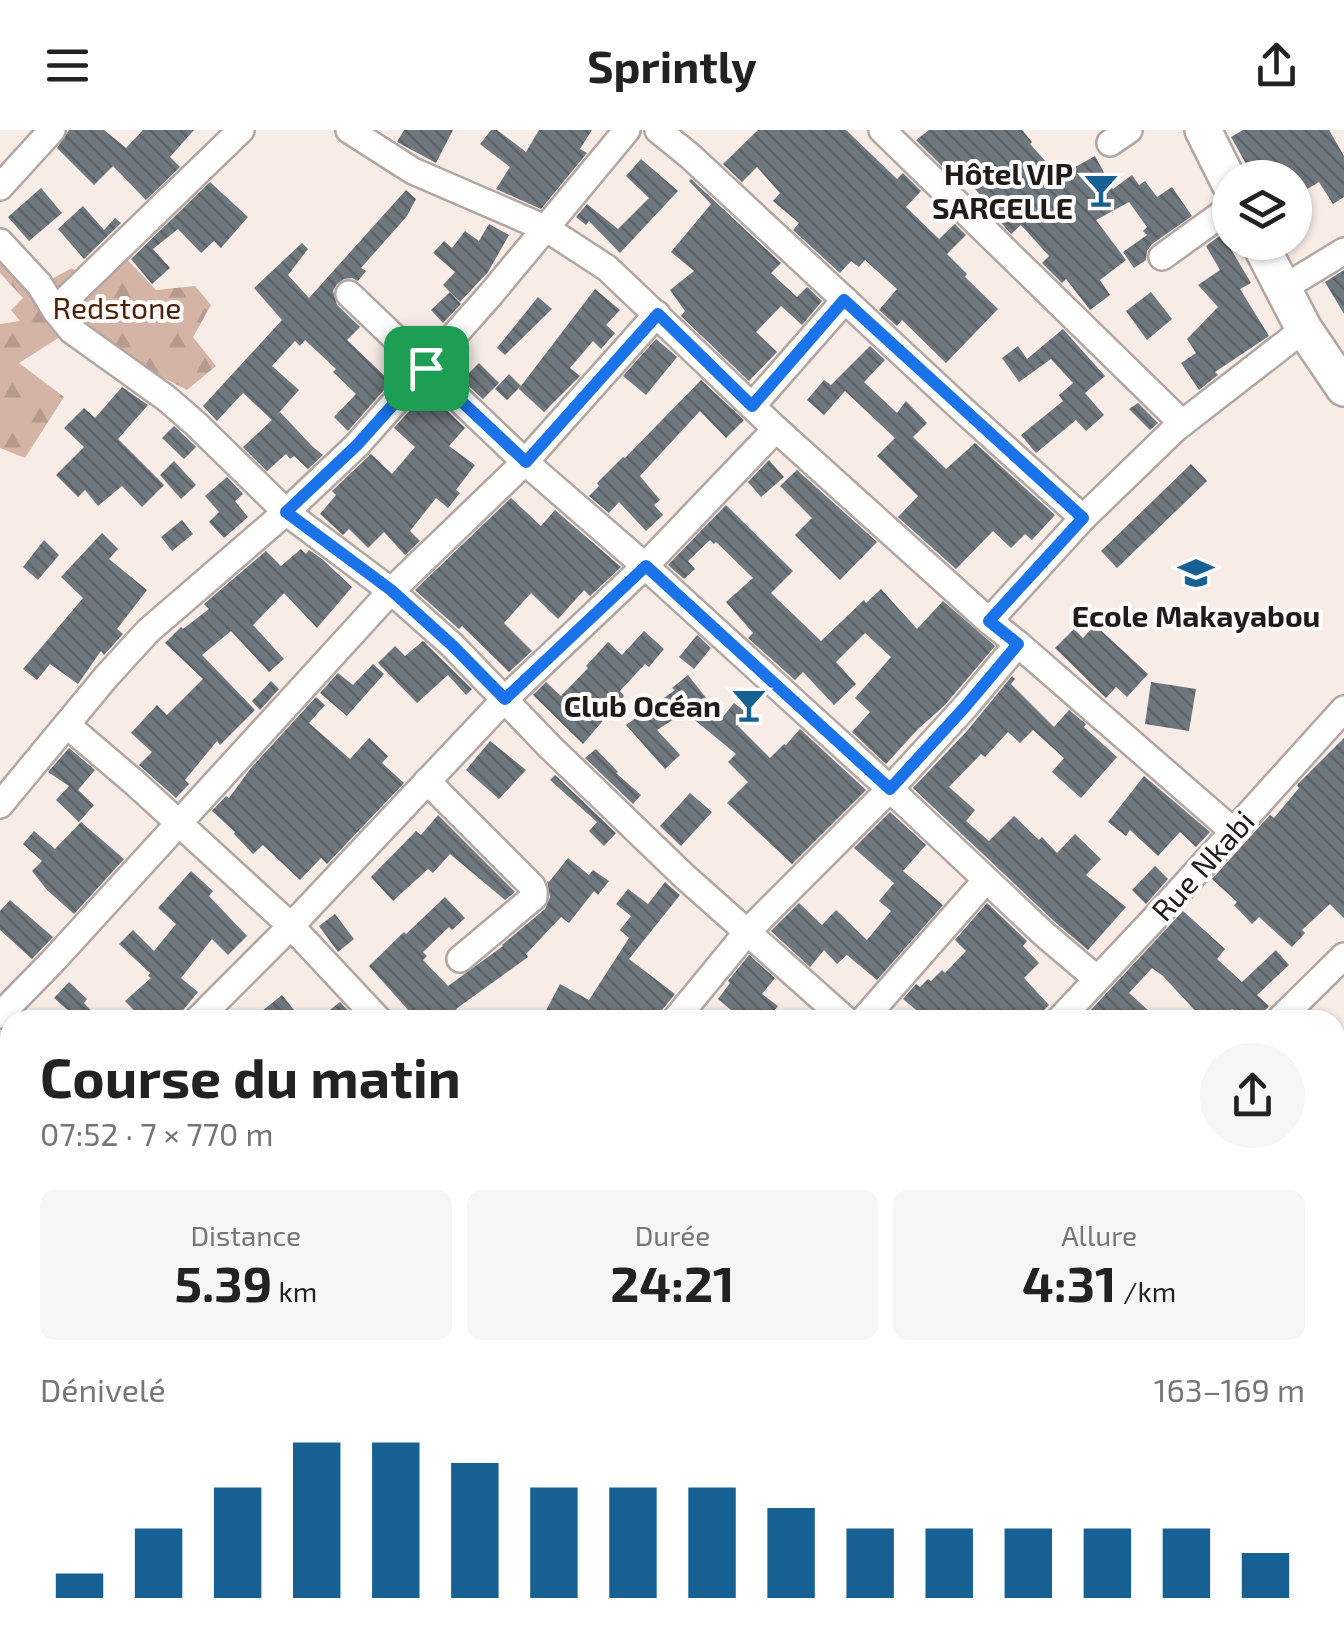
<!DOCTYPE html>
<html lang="fr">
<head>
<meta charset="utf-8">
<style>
  :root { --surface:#fff; --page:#f6f6f6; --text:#222; --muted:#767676; --accent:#166093 }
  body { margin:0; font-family:"Exo 2",sans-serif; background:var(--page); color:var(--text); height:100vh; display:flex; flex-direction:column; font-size:38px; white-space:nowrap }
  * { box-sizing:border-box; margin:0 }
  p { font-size:32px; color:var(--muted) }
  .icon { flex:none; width:55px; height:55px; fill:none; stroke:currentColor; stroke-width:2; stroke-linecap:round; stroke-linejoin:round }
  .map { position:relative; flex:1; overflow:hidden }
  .details { position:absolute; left:0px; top:880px; width:1345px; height:640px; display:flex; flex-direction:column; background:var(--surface); border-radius:30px 30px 0 0; box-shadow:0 2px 8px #0004 }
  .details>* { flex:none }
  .fabs { position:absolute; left:1212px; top:30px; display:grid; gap:20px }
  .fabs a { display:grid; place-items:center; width:100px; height:100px; border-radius:50%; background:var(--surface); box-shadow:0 2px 8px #0004; font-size:50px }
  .pin { position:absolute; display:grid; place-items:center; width:85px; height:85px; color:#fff; margin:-42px; border-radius:20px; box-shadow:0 5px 15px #0006 }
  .round { display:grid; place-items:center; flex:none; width:105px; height:105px; border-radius:52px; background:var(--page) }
  .headline { display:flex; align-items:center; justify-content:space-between; height:170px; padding:0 40px }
  h1 { font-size:55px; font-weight:700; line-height:75px }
  .figures { display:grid; grid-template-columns:repeat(3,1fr); gap:15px; height:170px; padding:10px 40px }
  .figures div { display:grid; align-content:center; border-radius:15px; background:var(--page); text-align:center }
  .figures b { font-size:50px; font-weight:700 }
  .figures small { font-size:28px; font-weight:400 }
  .figures p { font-size:28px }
  .chart { height:280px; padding:20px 40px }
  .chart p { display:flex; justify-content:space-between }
  .chart svg { width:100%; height:180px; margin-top:10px; stroke:var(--accent); stroke-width:6 }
  header { display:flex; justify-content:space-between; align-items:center; height:130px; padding:0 40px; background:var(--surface); font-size:45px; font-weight:700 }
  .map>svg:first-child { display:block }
  .forest { fill:url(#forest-firs) }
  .building { fill:url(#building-back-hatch) }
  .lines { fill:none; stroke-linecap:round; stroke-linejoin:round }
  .street-casing { stroke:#b1a6a0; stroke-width:30 }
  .secondary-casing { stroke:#b1a6a0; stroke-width:40 }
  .street { stroke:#fff; stroke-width:25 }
  .secondary { stroke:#fff; stroke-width:35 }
  .route-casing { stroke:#fff; stroke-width:20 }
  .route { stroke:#1a73e8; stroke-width:12 }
  .labels { text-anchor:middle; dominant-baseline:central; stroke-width:8; stroke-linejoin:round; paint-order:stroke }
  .poi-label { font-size:30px; font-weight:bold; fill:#1f1b19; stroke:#fefcfb; text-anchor:end }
  .park-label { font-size:30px; fill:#4d2209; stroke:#fefcfb }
  .street-label { font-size:30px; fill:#1f1b19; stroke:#fefcfb }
</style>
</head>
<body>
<header><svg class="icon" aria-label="menu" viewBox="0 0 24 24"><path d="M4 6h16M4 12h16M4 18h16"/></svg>Sprintly<svg class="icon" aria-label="share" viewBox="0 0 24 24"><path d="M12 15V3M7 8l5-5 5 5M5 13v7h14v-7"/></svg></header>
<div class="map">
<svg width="1344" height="1520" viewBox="0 0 1344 1520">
  <defs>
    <pattern id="forest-firs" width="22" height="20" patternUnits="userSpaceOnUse" patternTransform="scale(2.5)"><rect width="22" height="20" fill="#d4b4a4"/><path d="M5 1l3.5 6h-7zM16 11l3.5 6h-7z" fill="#b69a8d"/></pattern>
    <pattern id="building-back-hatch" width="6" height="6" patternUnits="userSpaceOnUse" patternTransform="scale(2.5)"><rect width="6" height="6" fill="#70787f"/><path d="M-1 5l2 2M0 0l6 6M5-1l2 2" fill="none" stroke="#5b6267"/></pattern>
  </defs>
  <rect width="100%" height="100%" fill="#f8ece7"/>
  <g class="forest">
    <polygon points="0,117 37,157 72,138 84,149 121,123 156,160 195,156 211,175 193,207 216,236 187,260 71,200 19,233 64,267 25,328 0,318 0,194 20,191 11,180 23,168 0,143"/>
    <polygon points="0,1094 10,1104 10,1182 0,1194"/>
  </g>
  <g class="building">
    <polygon points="69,0 104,0 126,18 143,0 194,0 170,27 180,37 146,70 113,36 94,55 57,18"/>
    <polygon points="404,0 453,0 436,33 397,12"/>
    <polygon points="491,0 497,0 526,22 539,0 592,0 580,19 587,23 541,79 496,59 510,37 480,14"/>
    <polygon points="758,0 846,0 897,49 903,43 921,61 906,77 939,109 955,94 966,105 947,124 967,144 965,147 998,179 946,233 902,190 897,196 879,180 897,159 865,130 859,137 851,131 840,143 793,100 799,93 773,71 780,63 757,37 742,52 723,34"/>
    <polygon points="929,0 1022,0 1032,12 1030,14 1059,46 1095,26 1113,59 1132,45 1139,55 1145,51 1157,67 1172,57 1192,86 1152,114 1147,121 1146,130 1134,138 1123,122 1147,105 1143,101 1147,97 1129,72 1096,90 1126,130 1100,150 1110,165 1090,180 1066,149 1062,153 1042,133 1049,126 1021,95 1011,104 990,80 989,82 978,71 982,67 959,40 952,46 916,10"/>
    <polygon points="1243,0 1329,0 1344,26 1344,67 1333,74 1319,52 1299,64 1295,58 1295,48 1289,48 1286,41 1275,48 1254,48 1231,7"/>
    <polygon points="641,29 678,61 620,123 589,91 586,95 576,87 587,74 618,99 649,68 626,46"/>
    <polygon points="691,49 781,133 771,143 797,167 807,157 822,171 802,195 781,176 756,202 777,222 749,251 681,186 685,181 670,160 694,141 671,122 711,74 689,51"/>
    <polygon points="210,52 248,87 221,118 214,111 201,123 178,99 153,119 170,138 152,154 131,129"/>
    <polygon points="41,58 62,83 29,111 8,87"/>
    <polygon points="406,60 416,69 407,86 361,138 366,141 358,151 352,148 344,149 337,154 333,161 337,175 360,197 347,210 391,252 348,301 334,287 356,264 333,242 336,239 305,210 300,216 295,211 272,236 299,260 276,286 280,282 312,316 323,325 308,339 294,326 290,329 286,324 267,341 243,317 272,290 243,263 217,291 203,276 282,190 254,158 302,113 308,119 288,145 309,168"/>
    <polygon points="83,76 104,100 115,88 121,93 84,129 58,99"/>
    <polygon points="489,94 509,105 488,142 460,172 443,155 455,142 433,123 444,111 452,118 465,101 479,111"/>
    <polygon points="1222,104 1251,153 1240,159 1269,206 1215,242 1218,245 1199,260 1181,233 1196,223 1187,209 1218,177 1198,155 1220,140 1206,116"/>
    <polygon points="1344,140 1344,184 1325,152"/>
    <polygon points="595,159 620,180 606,195 615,203 601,219 593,211 570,238 580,246 544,282 519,259 520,257 507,270 495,259 509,244 521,256"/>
    <polygon points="450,162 461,174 443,193 431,180"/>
    <polygon points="1151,162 1172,189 1147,210 1126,181"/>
    <polygon points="538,167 552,179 505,225 497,218"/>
    <polygon points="1063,199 1105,246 1085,263 1104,285 1086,301 1076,290 1036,323 1021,305 1063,271 1059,265 1073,253 1051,229 1019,252 1002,228 1018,216 1027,229"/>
    <polygon points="656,209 677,227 646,265 623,246"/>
    <polygon points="870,216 885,230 864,252 897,283 906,271 927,293 913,307 946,339 975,313 1055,385 1032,410 1025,404 1011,418 993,401 956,439 898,387 918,366 877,326 895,308 845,261 824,285 807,270 824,250 831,255"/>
    <polygon points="479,233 499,253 483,269 462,250"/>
    <polygon points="701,250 744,290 726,308 700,281 640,346 660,370 654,375 663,385 646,401 619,372 609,383 589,366 599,356 597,353 623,327 625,328"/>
    <polygon points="122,257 148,275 118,309 164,355 142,377 122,356 98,376 85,360 78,367 56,345 84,317 64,298 84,278 95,288"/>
    <polygon points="427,261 465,298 449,316 475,335 456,360 460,363 448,378 436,368 410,401 420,411 405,425 384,402 368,418 349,399 343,405 320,384 336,365 332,361 371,324 392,344 415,317 394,298"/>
    <polygon points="1138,273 1158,293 1150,300 1129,279"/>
    <polygon points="174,296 196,317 184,329 162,308"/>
    <polygon points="769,330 784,347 761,367 748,352"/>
    <polygon points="174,331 196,355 181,369 160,345"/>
    <polygon points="1191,334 1207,351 1117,438 1101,421"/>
    <polygon points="797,340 877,412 840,450 795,405 812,388 780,356"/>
    <polygon points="227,347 243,364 235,371 248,387 224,408 209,392 219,382 205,366"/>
    <polygon points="511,368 541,396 555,380 621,437 590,466 584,460 558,489 531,463 504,493 532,521 509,542 462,496 459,499 415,460"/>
    <polygon points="726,375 793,441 771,463 821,511 864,470 866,473 881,459 917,499 943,471 995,516 944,576 918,599 886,634 852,602 870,582 855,568 891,527 865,503 836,532 856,554 834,575 803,542 795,550 748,508 753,503 726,472 753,448 716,412 714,414 710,410 688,431 695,439 684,449 668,435"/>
    <polygon points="182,390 193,404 172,421 161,407"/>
    <polygon points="102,403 118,419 109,429 147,460 117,499 123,504 104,525 101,521 78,554 50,534 37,550 23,539 83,468 61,447"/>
    <polygon points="44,410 59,425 38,450 23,437"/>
    <polygon points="301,419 306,424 309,420 322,429 352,457 317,498 284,463 253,495 284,529 269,542 231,501 202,525 255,580 220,615 217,611 185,650 189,654 176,668 139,635 152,622 131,603 157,575 167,585 203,549 165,513 181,497 183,499 209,479 204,474 266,421 281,436"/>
    <polygon points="1095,495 1148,544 1127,567 1116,557 1106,568 1055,518 1074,499 1083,508"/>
    <polygon points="644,501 664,519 649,537 645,534 620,561 624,566 583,614 533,565 546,552 561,566 588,538 586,536 608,512 622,525"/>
    <polygon points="697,505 711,518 694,539 679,527"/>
    <polygon points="423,511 472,559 466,565 448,545 417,573 378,533 395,516 405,526"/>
    <polygon points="373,534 384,544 347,586 320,563 338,543 353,555"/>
    <polygon points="688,545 722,588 734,573 748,584 738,596 770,628 784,614 786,615 800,599 866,660 792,734 727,673 748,652 728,632 736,624 685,582 657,600 680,625 665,639 626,595 675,560 672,558"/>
    <polygon points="1012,546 1015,549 1011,554 1054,597 1069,580 1086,594 1084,597 1117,627 1081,668 1052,642 1064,628 1033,600 1020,613 1008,602 985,627 981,624 949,657 975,680 966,691 989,711 1014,686 1039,710 1042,707 1057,723 1075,704 1101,729 1086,745 1126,777 1088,820 1055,792 913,658 967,601"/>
    <polygon points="271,551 279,559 260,580 252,571"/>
    <polygon points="1151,552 1196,559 1189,601 1145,594"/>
    <polygon points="316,567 325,575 309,593 350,629 369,608 388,626 382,633 404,653 327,734 321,728 300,750 263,715 253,724 234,704 235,702 212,681 226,666 229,668 251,638"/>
    <polygon points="1344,608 1344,788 1330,774 1302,800 1305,803 1292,817 1259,787 1252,794 1234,775 1237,772 1212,749 1270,685 1274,688 1299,658 1297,655"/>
    <polygon points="490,611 526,640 499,669 466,640"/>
    <polygon points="69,618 95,640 78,660 94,675 79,692 56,670 69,656 48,642"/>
    <polygon points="596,619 618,642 616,643 641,665 633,674 585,628"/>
    <polygon points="555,645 616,703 604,716 589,701 597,692 550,650"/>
    <polygon points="1144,646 1210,702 1196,717 1180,702 1158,726 1130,700 1126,706 1108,692"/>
    <polygon points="690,663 712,682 681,716 660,696"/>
    <polygon points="890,682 926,715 903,741 943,775 877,850 847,825 837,834 824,820 810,837 771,801 799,773 822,795 836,780 867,810 891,781 879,771 894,753 854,718"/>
    <polygon points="438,685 515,762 505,770 450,724 433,743 428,739 393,771 371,747 416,701 421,705"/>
    <polygon points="81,692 124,729 74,784 47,760 32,741 42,731 23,714 34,701 55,719"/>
    <polygon points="568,728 589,745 593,740 609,751 598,765 594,761 569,793 561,787 526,824 528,827 456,879 465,890 417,890 369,836 404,802 406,804 445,767 465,788 452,800 449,797 423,822 427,826 423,830 448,856 503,816 502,815 545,779 550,767 547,751 549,752"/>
    <polygon points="1155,736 1168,749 1146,774 1132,760"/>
    <polygon points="191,741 213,761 209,766 247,806 228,825 212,809 181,848 198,862 175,890 143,890 125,871 151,848 148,846 150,843 119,814 133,800 154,821 176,794 158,778"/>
    <polygon points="665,752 680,765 629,829 675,864 662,880 659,890 541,890 560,854 589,870 629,808 620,800 631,786 616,774 628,759 648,774"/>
    <polygon points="10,770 53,807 32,829 0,800 0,781"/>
    <polygon points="987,773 1027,811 1023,816 1039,833 1024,848 1049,875 1034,890 928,890 903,869 916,854 920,857 928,849 931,851 942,840 945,843 966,821 955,810"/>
    <polygon points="1183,781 1225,819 1217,829 1242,852 1276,820 1289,835 1257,865 1269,876 1257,890 1244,890 1232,879 1220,890 1204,890 1163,846 1152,838 1129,863 1159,890 1123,890 1113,882 1106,890 1097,890 1088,883"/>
    <polygon points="335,784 354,809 338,822 319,796"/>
    <polygon points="749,825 775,848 762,864 778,876 767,890 743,890 718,869 730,853 728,851"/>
    <polygon points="69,852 87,869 84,873 100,890 79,890 54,868"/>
    <polygon points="282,865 302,890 251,890"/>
    <polygon points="340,872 357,890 317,890"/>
  </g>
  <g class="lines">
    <defs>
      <g id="street">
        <polyline points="349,0 413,41 547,99 607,138 776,299 989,491 1018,514 1233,701"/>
        <polyline points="658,0 690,26 963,280 1083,388"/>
        <polyline points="882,0 1182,293"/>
        <polyline points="1110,13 1129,0"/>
        <polyline points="0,57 52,0"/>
        <polyline points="0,112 39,154 55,180 71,200 166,268 196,294 286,382 391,461 453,516 550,617 684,746 846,890"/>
        <polyline points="1162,127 1230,78"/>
        <polyline points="1282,159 1344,121"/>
        <polyline points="349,164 525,332 645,436 890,659 1044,804 1097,849"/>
        <polyline points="55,180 241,0"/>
        <polyline points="752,276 845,170"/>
        <polyline points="989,491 1083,388 1175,299 1304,199"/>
        <polyline points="67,595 135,653 291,796 379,890"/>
        <polyline points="427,651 532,756 534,761 534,767 460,829"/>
        <polyline points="0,675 106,547 148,501 286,382 357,315 491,164 627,0"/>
        <polyline points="0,885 52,832 391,461 525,332 657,184"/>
        <polyline points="197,890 291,796 505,569 645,436 776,299"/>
        <polyline points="675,890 748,801 890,659 965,577 1018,514"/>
        <polyline points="863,890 986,750"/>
        <polyline points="1059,890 1154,789 1344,579"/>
        <polyline points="1279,890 1344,826"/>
        <polyline points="1335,1065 1344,1058"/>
        <polyline points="1335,1351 1344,1352"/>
        <polyline points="0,1417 10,1405"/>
        <polyline points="0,1442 10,1451"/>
        <polyline points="74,1510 84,1520"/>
        <polyline points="559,1510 569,1520"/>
        <polyline points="292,1520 301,1510"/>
        <polyline points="487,1520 496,1510"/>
        <polyline points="683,1520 693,1510"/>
        <polyline points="875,1520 884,1510"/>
        <polyline points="1067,1520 1076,1510"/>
      </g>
      <g id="secondary">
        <polyline points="1203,0 1230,54"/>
        <polyline points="1259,112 1304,199 1344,258"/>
      </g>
    </defs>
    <use href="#street" class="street-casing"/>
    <use href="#secondary" class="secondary-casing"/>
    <use href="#street" class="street"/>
    <use href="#secondary" class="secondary"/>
  </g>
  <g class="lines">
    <defs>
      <polygon id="route" points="844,170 1083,388 989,491 1018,514 965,577 890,659 646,436 505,569 453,516 391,460 286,382 357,315 426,238 526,332 658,184 752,276"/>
    </defs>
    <use href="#route" class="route-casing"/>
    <use href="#route" class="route"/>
  </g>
  <defs>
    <symbol id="bar-bare" viewBox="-9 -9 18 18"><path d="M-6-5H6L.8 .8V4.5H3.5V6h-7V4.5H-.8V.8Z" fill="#166093" stroke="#fefcfb" stroke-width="2.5" paint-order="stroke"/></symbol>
    <symbol id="school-bare" viewBox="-9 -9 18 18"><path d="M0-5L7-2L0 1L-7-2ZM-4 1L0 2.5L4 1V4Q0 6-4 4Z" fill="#166093" stroke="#fefcfb" stroke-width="2.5" paint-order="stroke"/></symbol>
  </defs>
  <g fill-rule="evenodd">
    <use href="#bar-bare" x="1076" y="35" width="50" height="50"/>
    <use href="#school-bare" x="1171" y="418" width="50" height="50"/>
    <use href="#bar-bare" x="724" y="550" width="50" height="50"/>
  </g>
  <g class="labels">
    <g class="poi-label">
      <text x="1073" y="43">Hôtel VIP<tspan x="1073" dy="34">SARCELLE</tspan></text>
      <text x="1196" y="485" text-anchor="middle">Ecole Makayabou</text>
      <text x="721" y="575">Club Océan</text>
    </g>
    <g class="park-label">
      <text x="117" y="177">Redstone</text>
    </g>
    <g class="street-label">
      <text transform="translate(1202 735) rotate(-48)">Rue Nkabi</text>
    </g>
  </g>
</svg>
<div class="fabs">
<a><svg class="icon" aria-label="layers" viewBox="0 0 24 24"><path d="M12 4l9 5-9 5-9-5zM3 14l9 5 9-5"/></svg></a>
</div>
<div class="pin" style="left:426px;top:238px;background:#1e9e55"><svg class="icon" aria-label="arrive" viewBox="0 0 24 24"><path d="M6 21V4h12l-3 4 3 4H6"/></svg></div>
<section class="details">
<div class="headline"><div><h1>Course du matin</h1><p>07:52 · 7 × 770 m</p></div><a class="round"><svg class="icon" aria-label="share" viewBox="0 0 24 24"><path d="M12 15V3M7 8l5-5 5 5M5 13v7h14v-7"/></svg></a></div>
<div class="figures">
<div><p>Distance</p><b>5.39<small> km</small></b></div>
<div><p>Durée</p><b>24:21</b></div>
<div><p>Allure</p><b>4:31<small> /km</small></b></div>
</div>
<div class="chart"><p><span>Dénivelé</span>163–169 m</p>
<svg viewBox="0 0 160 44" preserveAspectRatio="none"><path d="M5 44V38M15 44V27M25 44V17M35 44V6M45 44V6M55 44V11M65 44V17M75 44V17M85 44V17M95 44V22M105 44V27M115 44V27M125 44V27M135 44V27M145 44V27M155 44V33"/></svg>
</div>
</section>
</div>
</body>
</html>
